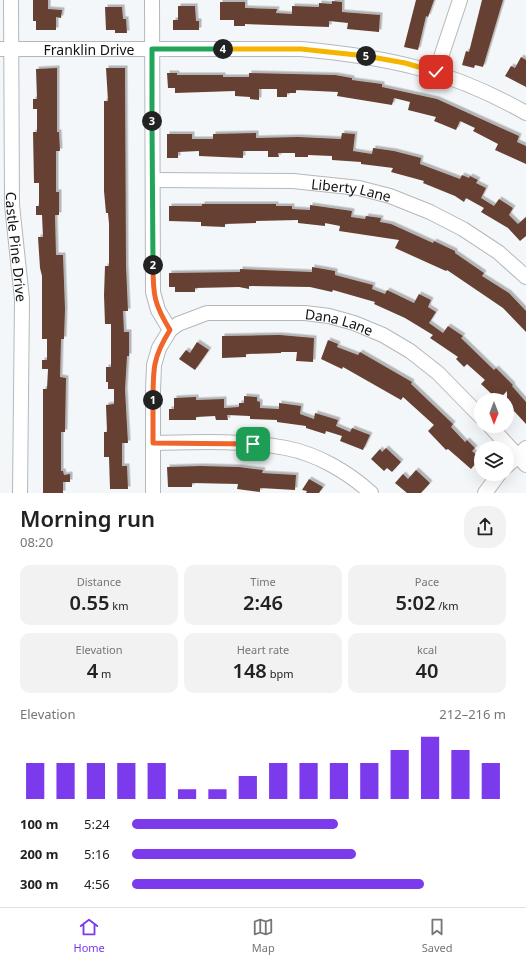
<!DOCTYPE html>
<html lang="en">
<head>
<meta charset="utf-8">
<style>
  :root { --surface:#fff; --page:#f2f2f2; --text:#222; --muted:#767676; --line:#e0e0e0; --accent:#7c3aed }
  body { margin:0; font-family:"Noto Sans",sans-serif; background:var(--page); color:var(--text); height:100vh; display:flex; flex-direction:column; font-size:15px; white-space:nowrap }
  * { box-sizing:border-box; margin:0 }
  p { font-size:13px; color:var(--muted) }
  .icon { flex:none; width:22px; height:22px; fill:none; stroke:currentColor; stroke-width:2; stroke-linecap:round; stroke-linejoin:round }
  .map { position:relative; height:493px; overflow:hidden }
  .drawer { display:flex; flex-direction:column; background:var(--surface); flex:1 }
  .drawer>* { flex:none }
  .needle { width:26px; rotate:180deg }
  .controls { position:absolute; left:474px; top:393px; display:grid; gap:8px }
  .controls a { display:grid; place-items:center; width:40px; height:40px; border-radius:50%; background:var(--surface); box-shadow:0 4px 16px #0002; font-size:20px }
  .pin { position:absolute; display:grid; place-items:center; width:34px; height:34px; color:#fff; margin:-17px; border-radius:8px; box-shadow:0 2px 6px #0006 }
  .km { position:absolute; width:20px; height:20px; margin:-10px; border-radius:50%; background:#222; color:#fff; font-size:11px; line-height:20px; text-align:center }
  .round { display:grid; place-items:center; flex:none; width:42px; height:42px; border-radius:16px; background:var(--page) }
  .headline { display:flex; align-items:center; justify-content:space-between; height:68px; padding:0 20px }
  h1 { font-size:22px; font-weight:600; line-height:30px }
  .figures { display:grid; grid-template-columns:repeat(3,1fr); gap:6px; height:68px; padding:4px 20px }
  .figures div { display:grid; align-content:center; border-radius:10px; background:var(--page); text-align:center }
  .figures b { font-size:20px; font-weight:600 }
  .figures small { font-size:11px; font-weight:400 }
  .figures p { font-size:11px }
  .chart { height:112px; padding:8px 20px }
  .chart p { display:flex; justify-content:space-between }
  .chart svg { width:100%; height:72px; margin-top:4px; stroke:var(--accent); stroke-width:6 }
  ul { padding:0 20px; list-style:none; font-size:13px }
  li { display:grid; grid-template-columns:64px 48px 1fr; align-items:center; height:30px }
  li i { height:10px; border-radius:5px; background:var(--accent) }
  .tabs { display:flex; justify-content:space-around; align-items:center; height:56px; border-top:1px solid var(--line); background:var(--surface); font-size:11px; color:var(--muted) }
  .tabs a { display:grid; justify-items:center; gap:2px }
  .tabs .selected { color:var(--accent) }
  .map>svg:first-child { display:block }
  .building { fill:#664030; filter:url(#shadow) }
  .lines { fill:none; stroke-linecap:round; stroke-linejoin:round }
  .minor-casing { stroke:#b5b8bb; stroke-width:16 }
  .minor { stroke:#fff; stroke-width:14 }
  .split-1-casing { stroke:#fff; stroke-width:8 }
  .split-2-casing { stroke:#fff; stroke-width:8 }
  .split-3-casing { stroke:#fff; stroke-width:8 }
  .split-4-casing { stroke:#fff; stroke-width:8 }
  .split-5-casing { stroke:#fff; stroke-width:8 }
  .split-6-casing { stroke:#fff; stroke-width:8 }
  .split-1 { stroke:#f0652b; stroke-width:5 }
  .split-2 { stroke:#f0652b; stroke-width:5 }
  .split-3 { stroke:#22a559; stroke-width:5 }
  .split-4 { stroke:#22a559; stroke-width:5 }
  .split-5 { stroke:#f5b400; stroke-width:5 }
  .split-6 { stroke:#f5b400; stroke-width:5 }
  .labels { text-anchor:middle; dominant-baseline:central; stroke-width:4; stroke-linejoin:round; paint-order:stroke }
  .street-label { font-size:14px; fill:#111213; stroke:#fff }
</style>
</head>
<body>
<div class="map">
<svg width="526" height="493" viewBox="0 0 526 493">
  <defs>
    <filter id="shadow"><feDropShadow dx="2.5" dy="-2.5" stdDeviation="0" flood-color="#0004"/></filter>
  </defs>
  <rect width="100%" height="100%" fill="#f4f7f9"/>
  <g class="building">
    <polygon points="33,0 48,0 48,9 62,10 61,18 56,17 56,30 36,30 36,21 33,21"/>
    <polygon points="416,0 434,0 428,17 426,16 418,50 404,47"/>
    <polygon points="482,0 503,0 483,67 475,65 474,68 462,65 466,51 469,52"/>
    <polygon points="332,1 342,2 342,12 380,15 379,32 347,29 348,23 329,21 329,27 245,24 245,26 234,26 234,20 220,20 220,2 245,2 245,8 277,9 276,13 292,14 292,6 319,7 319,3 332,4"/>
    <polygon points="178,6 195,6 196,21 199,21 199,30 173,30 173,20 178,20"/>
    <polygon points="105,7 122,7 123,19 126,19 127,33 115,33 115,30 106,30"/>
    <polygon points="521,57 526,60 526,87 505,76 511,66 515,68"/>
    <polygon points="57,68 57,132 59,132 60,151 56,151 56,192 59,192 59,215 55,215 56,255 63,255 65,309 64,339 61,339 60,377 66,378 65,432 61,432 61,471 63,471 64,475 70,474 70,482 63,482 63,493 43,493 43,389 47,389 48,369 42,369 42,360 47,360 47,339 42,339 42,276 40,268 38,237 43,237 42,215 36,215 36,206 39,206 39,183 34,183 33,132 37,132 37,109 33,109 33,99 37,99 36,69"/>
    <polygon points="106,68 125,68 126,266 128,311 123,311 124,332 129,332 129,356 127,356 125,390 128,443 122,443 122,466 127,466 128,489 110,489 109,457 104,457 104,432 107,432 106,405 114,404 114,389 108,389 108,382 106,382 106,367 111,367 111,324 105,324 104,295 105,266 109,266 109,224 108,213 106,213 104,191 104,101 108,101"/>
    <polygon points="167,73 177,73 177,75 223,75 223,77 249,77 249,73 335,75 352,78 352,80 382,84 382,87 437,99 519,136 517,142 526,146 526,164 495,150 498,144 473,131 475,128 460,121 456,130 434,121 436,117 408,110 410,102 394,98 392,105 337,96 338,92 296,90 296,93 287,93 287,97 277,97 277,89 259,89 259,100 250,99 250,97 235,96 235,91 175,93 175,88 168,88"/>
    <polygon points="256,133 256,138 298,137 341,139 342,133 355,134 353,151 372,154 373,148 394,151 421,158 420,164 460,179 462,175 469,178 470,176 478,180 476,183 486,188 481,198 494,206 499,199 513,208 509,215 518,224 526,217 526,236 520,241 508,228 481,212 484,208 466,198 464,202 455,196 423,183 424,181 391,172 393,168 361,164 361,162 332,160 332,156 308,155 308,157 295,157 295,153 278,153 279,157 268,157 268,151 243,151 243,158 199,156 199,151 178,152 178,158 167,158 167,134 192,134 192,139 213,139 213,134"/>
    <polygon points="202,204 276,204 276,206 292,206 292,209 310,210 310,205 352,211 351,217 365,219 366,216 381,218 380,222 391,224 433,243 434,241 455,251 455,253 484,273 482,276 509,293 526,311 526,332 503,308 447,270 446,271 395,248 399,240 339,231 340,226 325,223 325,226 298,223 298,220 256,221 256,223 225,224 225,227 201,226 201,222 169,221 169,206 202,206"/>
    <polygon points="312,267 335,271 335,275 373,285 372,289 385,294 387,290 414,303 419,294 431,300 428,307 436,312 429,323 443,333 448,326 463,336 461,338 494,370 496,368 513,385 512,386 526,402 526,424 514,411 507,417 507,391 498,400 481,384 485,380 467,364 464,367 456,359 458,357 430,338 433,335 405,318 374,304 375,302 333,290 332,292 310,287 249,286 249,289 239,287 195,288 195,292 175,292 175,287 169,287 169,273 240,272 240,269 312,272"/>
    <polygon points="280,335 314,338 313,362 296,361 297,352 281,352 281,353 246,354 246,357 222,358 222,336"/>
    <polygon points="328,340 338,344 337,347 358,355 360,352 412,382 411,384 453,424 451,427 465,442 467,440 475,448 472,451 480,458 471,469 448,449 446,450 428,431 434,425 403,397 401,400 343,367 342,369 321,359"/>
    <polygon points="197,342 209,350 195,370 179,359 186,350 190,353"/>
    <polygon points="244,396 257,397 257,401 260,402 260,408 279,409 279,403 301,406 300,414 314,419 315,413 338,420 336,426 350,432 352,428 370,435 363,450 340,441 342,436 326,431 325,434 306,428 306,426 277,422 277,420 250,419 250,416 227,415 228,420 216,420 215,416 196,417 196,420 169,420 169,409 174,409 174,398 196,397 196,400 224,399 224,408 239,407 239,403 244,403"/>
    <polygon points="386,448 401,462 392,472 387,468 384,471 371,459 380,449 382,452"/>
    <polygon points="201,466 239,467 263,470 262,473 296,475 295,490 260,488 260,492 237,489 238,484 192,483 192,487 168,487 167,467"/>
    <polygon points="416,470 430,483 421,493 407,493 395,483 403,474 408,479"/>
    <polygon points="309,479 323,487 319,493 306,493 307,491 302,490"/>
  </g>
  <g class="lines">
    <defs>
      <g id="minor">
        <path id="s1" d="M11 0 12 205 22 299 20 493"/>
        <polyline points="152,0 153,292 158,310 170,330"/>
        <path id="s2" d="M0 49H301C387 57 451 70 526 113"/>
        <polyline points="436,72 460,0"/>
        <path id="s3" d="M153 180 293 181 359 188 390 196 430 212 463 229 498 252 526 277"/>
        <polyline points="490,426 526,465"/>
        <path d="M153 443C196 442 243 440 286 448 317 454 348 472 371 493"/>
        <polyline points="507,466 526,448"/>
        <path id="s4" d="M153 493V391L154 365 159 348 170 330 178 324 207 313H305L329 316 354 323 383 335 410 351 438 373 481 417"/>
        <polyline points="485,493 499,474"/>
      </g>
    </defs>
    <use href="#minor" class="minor-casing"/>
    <use href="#minor" class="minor"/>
  </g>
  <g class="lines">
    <defs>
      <polyline id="split-1" points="153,400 153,443 253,444"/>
      <path id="split-2" d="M153 265C153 295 154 304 170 330 153 357 153 369 153 400"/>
      <polyline id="split-3" points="152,121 153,265"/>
      <polyline id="split-4" points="152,121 152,49 223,49"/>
      <polyline id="split-5" points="223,49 301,49 366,56"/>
      <polyline id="split-6" points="366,56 405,63 436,72"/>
    </defs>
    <use href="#split-1" class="split-1-casing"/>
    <use href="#split-2" class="split-2-casing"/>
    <use href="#split-3" class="split-3-casing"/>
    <use href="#split-4" class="split-4-casing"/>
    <use href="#split-5" class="split-5-casing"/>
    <use href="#split-6" class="split-6-casing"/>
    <use href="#split-1" class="split-1"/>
    <use href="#split-2" class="split-2"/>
    <use href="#split-3" class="split-3"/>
    <use href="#split-4" class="split-4"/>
    <use href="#split-5" class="split-5"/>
    <use href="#split-6" class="split-6"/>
  </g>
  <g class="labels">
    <g class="street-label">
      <text stroke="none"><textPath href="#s2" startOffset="89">Franklin Drive</textPath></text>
      <text stroke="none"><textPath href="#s3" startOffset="199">Liberty Lane</textPath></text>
      <text stroke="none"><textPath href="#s1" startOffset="247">Castle Pine Drive</textPath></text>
      <text stroke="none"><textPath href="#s4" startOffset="341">Dana Lane</textPath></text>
    </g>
  </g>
</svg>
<div class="controls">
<a><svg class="needle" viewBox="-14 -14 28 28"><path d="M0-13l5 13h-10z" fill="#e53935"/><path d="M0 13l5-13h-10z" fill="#767676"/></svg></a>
<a><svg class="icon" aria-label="layers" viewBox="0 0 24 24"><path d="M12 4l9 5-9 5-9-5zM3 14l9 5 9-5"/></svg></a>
</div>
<div class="pin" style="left:253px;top:444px;background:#1e9e55"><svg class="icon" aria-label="arrive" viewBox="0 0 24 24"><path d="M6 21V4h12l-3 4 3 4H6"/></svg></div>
<div class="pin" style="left:436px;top:72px;background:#d93025"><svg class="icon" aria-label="check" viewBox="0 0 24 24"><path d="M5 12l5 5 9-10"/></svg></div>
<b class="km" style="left:153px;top:400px">1</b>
<b class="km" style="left:153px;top:265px">2</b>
<b class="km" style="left:152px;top:121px">3</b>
<b class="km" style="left:223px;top:49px">4</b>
<b class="km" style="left:366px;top:56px">5</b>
</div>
<section class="drawer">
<div class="headline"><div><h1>Morning run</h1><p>08:20</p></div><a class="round"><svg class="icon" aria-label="share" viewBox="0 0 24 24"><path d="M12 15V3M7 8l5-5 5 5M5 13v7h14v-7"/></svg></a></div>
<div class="figures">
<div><p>Distance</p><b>0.55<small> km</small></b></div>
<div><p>Time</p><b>2:46</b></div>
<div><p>Pace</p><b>5:02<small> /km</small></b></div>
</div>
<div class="figures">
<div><p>Elevation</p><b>4<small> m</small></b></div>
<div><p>Heart rate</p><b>148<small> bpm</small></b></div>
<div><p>kcal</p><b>40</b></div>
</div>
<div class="chart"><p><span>Elevation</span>212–216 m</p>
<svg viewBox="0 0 160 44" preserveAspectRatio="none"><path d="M5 44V22M15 44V22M25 44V22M35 44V22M45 44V22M55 44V38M65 44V38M75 44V30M85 44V22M95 44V22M105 44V22M115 44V22M125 44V14M135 44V6M145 44V14M155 44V22"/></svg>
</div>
<ul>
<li><b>100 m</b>5:24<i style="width:55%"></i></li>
<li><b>200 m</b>5:16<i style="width:60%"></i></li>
<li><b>300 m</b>4:56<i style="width:78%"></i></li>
</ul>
</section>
<nav class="tabs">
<a class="selected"><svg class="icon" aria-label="home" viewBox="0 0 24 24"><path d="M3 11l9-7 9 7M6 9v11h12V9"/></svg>Home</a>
<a><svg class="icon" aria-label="map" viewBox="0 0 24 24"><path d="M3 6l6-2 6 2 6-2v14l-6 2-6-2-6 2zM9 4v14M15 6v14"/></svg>Map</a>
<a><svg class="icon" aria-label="saved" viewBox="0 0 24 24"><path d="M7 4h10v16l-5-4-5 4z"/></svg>Saved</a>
</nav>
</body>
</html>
